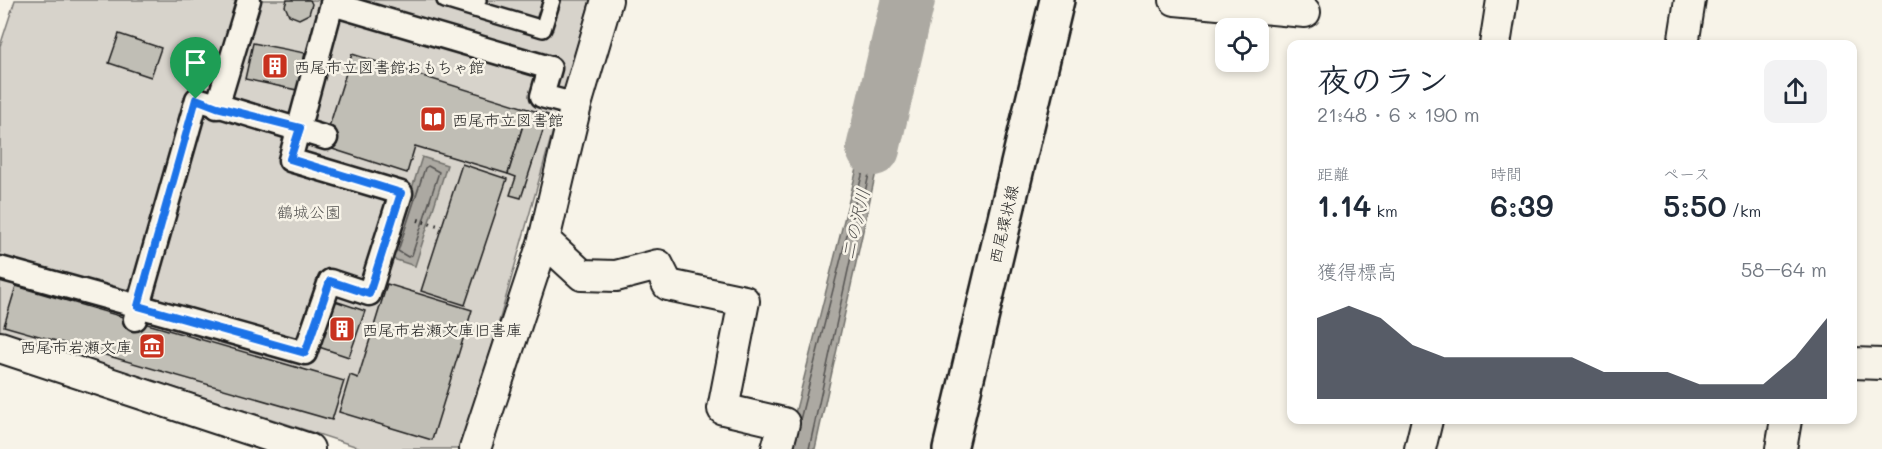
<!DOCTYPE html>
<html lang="ja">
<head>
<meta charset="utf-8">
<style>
  :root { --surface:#fff; --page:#f2f2f3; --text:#1f2937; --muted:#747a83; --accent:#111827 }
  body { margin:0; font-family:Mali,"Klee One",sans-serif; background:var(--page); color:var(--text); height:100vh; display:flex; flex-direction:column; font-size:22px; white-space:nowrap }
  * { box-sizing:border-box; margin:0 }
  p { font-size:20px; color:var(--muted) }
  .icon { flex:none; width:33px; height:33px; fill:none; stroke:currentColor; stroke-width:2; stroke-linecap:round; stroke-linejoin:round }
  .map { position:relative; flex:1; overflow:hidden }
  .panel { position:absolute; left:1287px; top:40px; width:570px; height:384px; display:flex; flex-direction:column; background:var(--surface); border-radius:12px; box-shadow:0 3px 9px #0003 }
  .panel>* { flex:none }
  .buttons { position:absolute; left:1215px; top:18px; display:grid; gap:12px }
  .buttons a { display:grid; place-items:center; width:54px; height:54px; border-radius:12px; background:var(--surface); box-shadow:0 3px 9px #0003; font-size:30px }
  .pin { position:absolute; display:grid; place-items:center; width:51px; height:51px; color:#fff; margin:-62px -26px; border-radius:50% 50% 50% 0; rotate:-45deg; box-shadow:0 0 6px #0007 }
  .pin .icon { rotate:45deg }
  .round { display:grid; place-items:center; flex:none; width:63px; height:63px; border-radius:12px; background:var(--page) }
  .overview { display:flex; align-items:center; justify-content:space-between; height:102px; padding:0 30px }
  h1 { font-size:33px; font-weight:600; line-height:45px }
  .stats { display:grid; grid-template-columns:repeat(3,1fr); gap:9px; height:102px; padding:6px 30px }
  .stats div { display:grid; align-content:center }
  .stats b { font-size:30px; font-weight:600 }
  .stats small { font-size:16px; font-weight:400 }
  .stats p { font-size:16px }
  .chart { height:168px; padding:12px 30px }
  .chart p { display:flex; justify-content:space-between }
  .chart svg { width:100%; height:108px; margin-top:6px; fill:var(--accent); opacity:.7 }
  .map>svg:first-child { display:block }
  .green { fill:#d7d3cb; stroke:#7a7874; stroke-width:1.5 }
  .water { fill:#aca9a2; stroke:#72716c; stroke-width:1.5 }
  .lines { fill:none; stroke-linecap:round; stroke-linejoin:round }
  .shore { stroke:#565452; stroke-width:1.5 }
  .river { stroke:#aca9a2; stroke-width:54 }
  .building { fill:#c0beb5; stroke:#1c1c1c; stroke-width:1.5 }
  .service-casing { stroke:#1c1c1c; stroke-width:20 }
  .pedestrian-casing { stroke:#1c1c1c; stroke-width:27 }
  .minor-casing { stroke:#1c1c1c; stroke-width:34 }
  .secondary-casing { stroke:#1c1c1c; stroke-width:38 }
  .path { stroke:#1c1c1c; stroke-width:4; stroke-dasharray:1.5 4.5; stroke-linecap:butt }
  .service { stroke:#f7f3e8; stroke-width:15 }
  .pedestrian { stroke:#f7f3e8; stroke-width:22 }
  .minor { stroke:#f7f3e8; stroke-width:30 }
  .secondary { stroke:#f7f3e8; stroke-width:33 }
  .route-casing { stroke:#fff; stroke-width:12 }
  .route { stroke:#1a73e8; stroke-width:8 }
  .labels { text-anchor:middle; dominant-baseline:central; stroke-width:5; stroke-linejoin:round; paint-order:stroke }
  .poi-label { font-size:16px; fill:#1c1c1c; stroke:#f7f3e8; text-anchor:start }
  .park-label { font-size:16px; fill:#545351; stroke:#f7f3e8 }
  .street-label { font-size:16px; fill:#1c1c1c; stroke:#f7f3e8 }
  .water-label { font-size:18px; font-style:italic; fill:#565452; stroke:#f7f3e8 }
</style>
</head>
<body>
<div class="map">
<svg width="1882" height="449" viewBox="0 0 1882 449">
  <rect width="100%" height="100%" fill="#f7f3e8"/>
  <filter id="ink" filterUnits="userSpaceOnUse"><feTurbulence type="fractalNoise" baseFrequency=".0167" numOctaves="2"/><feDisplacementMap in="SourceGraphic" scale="12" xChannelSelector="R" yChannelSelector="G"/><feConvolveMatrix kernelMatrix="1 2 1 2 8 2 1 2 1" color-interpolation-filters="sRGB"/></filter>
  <g filter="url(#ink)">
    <polygon class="green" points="15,0 590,0 463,449 364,449 0,331 0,46"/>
    <g class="water">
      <polygon points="882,70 896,81 815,449 786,449"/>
      <polygon points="422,157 447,165 415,266 390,258"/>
    </g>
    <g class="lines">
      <g class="shore">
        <polygon points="428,166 439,172 412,255 408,257 398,251 425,168"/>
        <polyline points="800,420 871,140 874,138 876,142 809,449"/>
      </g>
      <polyline class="river" points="873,149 908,0"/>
    </g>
    <g class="building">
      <polygon points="287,0 310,0 312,4 309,14 299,19 289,15 285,6"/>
      <polygon points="119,34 161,48 151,77 109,63"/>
      <polygon points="253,43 305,53 297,90 245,79"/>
      <polygon points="352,54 528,109 508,174 415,146 407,173 323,146"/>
      <polygon points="528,109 548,115 521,198 510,195 516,177 508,174"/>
      <polygon points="462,164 507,179 465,305 421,291"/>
      <polygon points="387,284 472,310 432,440 339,412 350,375 358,378"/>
      <polygon points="16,286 344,381 332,420 4,326"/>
      <polygon points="335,301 365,311 349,357 319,347"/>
    </g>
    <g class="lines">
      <defs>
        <g id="service">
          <polyline points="445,0 475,9 478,0"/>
          <polyline points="475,9 543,29 552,0"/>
        </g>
        <g id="pedestrian">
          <polyline points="334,0 332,4 550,68 542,96 576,105"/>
          <polyline points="217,107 249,0"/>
          <polyline points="0,268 138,306 197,99 326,138"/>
          <polyline points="135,319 138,306 305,353 330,281 369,294 401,193 290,160 332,4"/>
        </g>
        <g id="minor">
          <polyline points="1175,0 1305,12"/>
          <polyline points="1495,45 1502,0"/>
          <polyline points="1683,45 1690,0"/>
          <polyline points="544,240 582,275 616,276 658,265 668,285 744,301 723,409 784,423 777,449"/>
          <polyline points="0,347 309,449"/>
          <polyline points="1852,363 1882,364"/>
          <polyline points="475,449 544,240 576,105 607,0"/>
          <polyline points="1420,449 1427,420"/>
          <polyline points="1781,449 1786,420"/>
        </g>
        <polyline id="secondary" points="950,449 1057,0"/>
      </defs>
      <use href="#service" class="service-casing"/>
      <use href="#pedestrian" class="pedestrian-casing"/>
      <use href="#minor" class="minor-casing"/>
      <use href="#secondary" class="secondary-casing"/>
      <polyline class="path" points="418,220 441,227"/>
      <use href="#service" class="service"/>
      <use href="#pedestrian" class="pedestrian"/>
      <use href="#minor" class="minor"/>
      <use href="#secondary" class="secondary"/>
    </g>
  </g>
  <g class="lines" filter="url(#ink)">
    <defs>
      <polygon id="route" points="196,99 217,107 300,128 290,159 401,193 369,294 330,281 305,353 138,306"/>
    </defs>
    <use href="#route" class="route-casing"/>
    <use href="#route" class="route"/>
  </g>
  <defs>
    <symbol id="building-square" viewBox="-11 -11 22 22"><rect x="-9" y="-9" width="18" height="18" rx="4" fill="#c8321e" stroke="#f7f3e8"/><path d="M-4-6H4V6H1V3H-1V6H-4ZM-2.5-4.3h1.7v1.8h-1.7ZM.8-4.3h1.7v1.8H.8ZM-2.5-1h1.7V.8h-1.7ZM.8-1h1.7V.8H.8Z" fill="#fff"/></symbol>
    <symbol id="library-square" viewBox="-11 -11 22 22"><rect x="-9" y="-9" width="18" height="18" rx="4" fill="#c8321e" stroke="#f7f3e8"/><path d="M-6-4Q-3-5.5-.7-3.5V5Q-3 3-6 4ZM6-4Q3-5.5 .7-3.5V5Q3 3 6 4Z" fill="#fff"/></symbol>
    <symbol id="museum-square" viewBox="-11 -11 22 22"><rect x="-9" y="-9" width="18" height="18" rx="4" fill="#c8321e" stroke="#f7f3e8"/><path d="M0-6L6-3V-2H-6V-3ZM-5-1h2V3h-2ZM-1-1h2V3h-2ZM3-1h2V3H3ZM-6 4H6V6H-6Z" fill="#fff"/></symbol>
  </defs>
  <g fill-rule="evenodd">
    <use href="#building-square" x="260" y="51" width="30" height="30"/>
    <use href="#library-square" x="418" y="104" width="30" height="30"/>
    <use href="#building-square" x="327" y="314" width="30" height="30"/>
    <use href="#museum-square" x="137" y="331" width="30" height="30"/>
  </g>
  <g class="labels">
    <g class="poi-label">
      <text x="294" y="66">西尾市立図書館おもちゃ館</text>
      <text x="452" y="119">西尾市立図書館</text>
      <text x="362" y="329">西尾市岩瀬文庫旧書庫</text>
      <text x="132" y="346" text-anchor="end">西尾市岩瀬文庫</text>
    </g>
    <g class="park-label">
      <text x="309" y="211">鶴城公園</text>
    </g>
    <g class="street-label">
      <text transform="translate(1003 224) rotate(-77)">西尾環状線</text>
    </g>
    <g class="water-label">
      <text transform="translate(855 224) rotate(-77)">二の沢川</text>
    </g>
  </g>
</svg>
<div class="buttons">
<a><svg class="icon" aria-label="locate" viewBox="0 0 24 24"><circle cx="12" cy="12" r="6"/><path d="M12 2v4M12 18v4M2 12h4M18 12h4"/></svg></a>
</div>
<div class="pin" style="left:196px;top:99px;background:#1e9e55"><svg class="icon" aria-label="arrive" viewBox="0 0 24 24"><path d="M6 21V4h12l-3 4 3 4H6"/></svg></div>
<section class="panel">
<div class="overview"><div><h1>夜のラン</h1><p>21:48 · 6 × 190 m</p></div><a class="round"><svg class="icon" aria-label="share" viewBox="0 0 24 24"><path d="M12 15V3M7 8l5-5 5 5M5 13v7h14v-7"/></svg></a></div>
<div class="stats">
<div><p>距離</p><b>1.14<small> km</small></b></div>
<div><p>時間</p><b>6:39</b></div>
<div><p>ペース</p><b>5:50<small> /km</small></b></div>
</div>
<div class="chart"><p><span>獲得標高</span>58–64 m</p>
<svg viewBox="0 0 160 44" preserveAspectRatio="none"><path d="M0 44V11L10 6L20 11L30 22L40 27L50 27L60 27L70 27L80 27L90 33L100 33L110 33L120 38L130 38L140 38L150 27L160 11V44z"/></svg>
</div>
</section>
</div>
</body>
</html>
